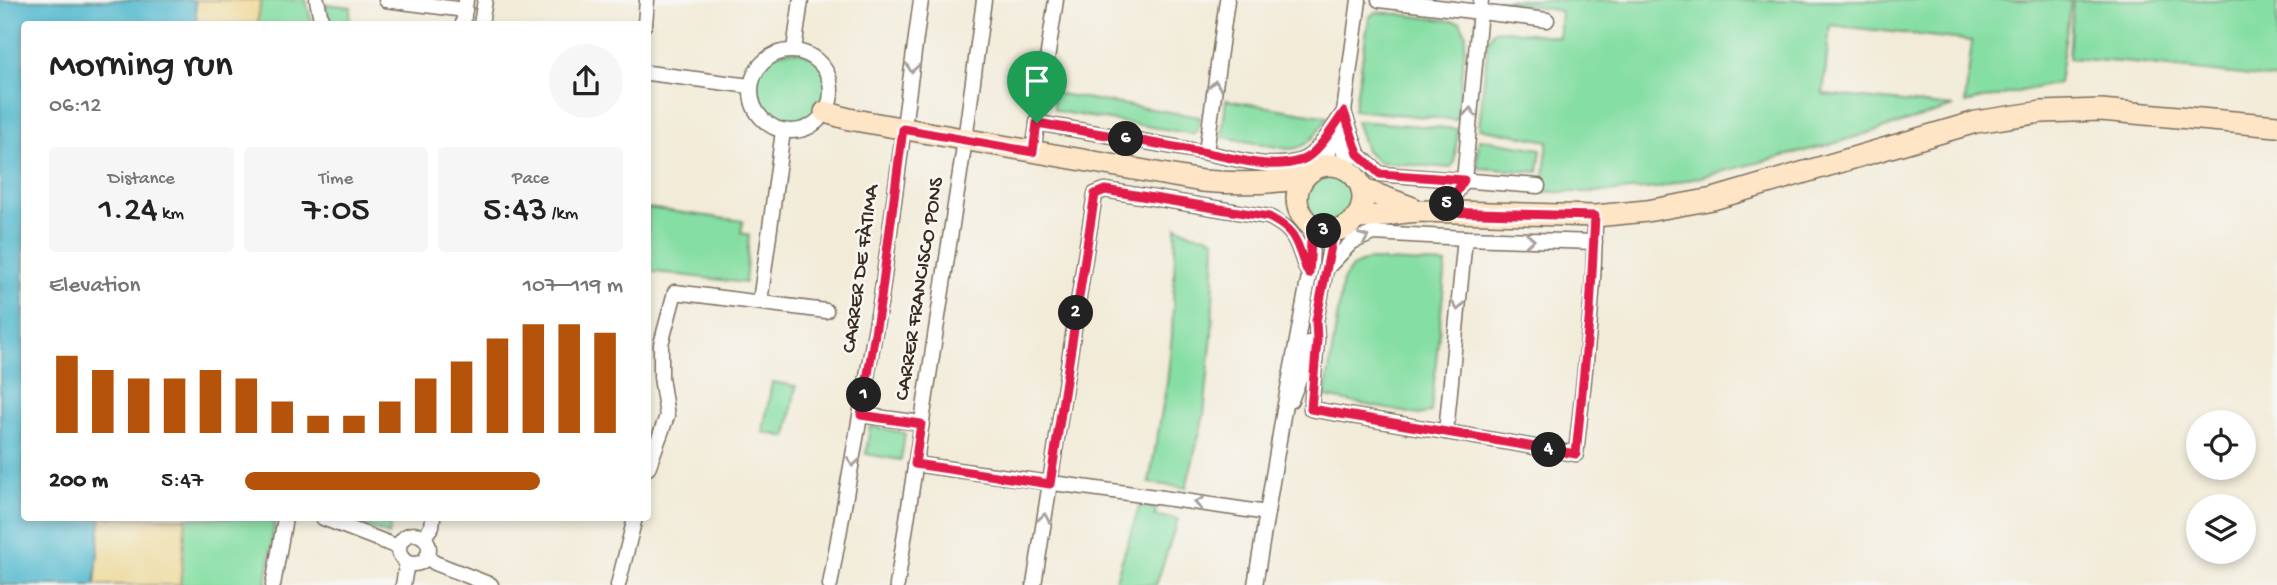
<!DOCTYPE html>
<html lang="en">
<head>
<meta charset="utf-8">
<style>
  :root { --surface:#fff; --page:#f6f6f6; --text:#222; --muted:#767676; --accent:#b45309 }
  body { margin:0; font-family:"Gochi Hand",sans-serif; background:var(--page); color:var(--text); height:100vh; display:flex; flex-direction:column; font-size:26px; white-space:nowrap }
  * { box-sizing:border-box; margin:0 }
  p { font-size:23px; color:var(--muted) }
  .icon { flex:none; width:38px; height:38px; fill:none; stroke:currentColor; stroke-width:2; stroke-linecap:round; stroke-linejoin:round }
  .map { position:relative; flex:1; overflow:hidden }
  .side { position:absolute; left:21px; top:21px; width:630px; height:500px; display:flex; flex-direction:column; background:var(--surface); border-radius:7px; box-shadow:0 4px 10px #0003 }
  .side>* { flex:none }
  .tools { position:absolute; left:2186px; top:410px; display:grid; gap:14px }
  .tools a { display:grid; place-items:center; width:70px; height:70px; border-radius:50%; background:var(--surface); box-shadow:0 4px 10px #0003; font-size:35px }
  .pin { position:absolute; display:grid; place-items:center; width:60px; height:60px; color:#fff; margin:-72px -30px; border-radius:50% 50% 50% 0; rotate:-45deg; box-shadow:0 0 7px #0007 }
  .pin .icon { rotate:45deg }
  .km { position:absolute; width:35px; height:35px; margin:-18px; border-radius:50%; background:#222; color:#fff; font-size:19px; line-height:35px; text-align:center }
  .round { display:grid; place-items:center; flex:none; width:74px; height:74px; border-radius:37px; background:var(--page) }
  .overview { display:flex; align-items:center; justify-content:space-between; height:119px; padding:0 28px }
  h1 { font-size:38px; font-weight:600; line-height:52px }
  .figures { display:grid; grid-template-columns:repeat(3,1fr); gap:10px; height:119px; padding:7px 28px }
  .figures div { display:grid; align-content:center; border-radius:7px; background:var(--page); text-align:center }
  .figures b { font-size:35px; font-weight:600 }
  .figures small { font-size:19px; font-weight:400 }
  .figures p { font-size:19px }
  .chart { height:196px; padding:14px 28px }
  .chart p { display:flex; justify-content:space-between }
  .chart svg { width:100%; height:126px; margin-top:7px; stroke:var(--accent); stroke-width:6 }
  ul { padding:0 28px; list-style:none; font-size:23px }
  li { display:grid; grid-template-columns:112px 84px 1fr; align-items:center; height:52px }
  li i { height:18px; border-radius:9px; background:var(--accent) }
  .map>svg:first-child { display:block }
  .green { fill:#85dea3; stroke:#608460; stroke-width:2 }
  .sand { fill:#eeda9e; stroke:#94825e; stroke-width:2 }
  .water { fill:#4fb8cd; stroke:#457176; stroke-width:2 }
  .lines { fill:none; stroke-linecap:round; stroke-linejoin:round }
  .street-casing { stroke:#7b6e5f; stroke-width:17 }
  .secondary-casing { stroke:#7b6e5f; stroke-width:24 }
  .street { stroke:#fff; stroke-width:14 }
  .secondary { stroke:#fee5c5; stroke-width:21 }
  .oneway { stroke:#a79f9a }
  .route-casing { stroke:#fff; stroke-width:14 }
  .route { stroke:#e11d48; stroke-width:9 }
  .labels { text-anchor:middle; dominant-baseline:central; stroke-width:5; stroke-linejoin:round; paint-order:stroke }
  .street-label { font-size:21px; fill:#3b2a1e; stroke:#f6f6f2 }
</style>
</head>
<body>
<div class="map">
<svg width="2277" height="585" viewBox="0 0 2277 585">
  <rect width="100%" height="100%" fill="#f6f6f2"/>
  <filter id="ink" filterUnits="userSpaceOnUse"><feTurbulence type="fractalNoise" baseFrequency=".0143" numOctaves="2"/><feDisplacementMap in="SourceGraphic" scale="14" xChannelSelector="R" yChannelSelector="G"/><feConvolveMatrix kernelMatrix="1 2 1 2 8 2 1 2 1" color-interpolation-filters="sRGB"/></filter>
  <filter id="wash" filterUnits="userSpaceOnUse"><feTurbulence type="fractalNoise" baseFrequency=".00686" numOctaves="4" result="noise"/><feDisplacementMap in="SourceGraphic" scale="28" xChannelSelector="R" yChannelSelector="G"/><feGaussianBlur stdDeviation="1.57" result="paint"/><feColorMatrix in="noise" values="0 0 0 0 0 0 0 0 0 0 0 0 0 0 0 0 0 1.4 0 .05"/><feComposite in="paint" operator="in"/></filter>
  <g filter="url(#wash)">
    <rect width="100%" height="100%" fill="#f2ebd8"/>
    <g class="green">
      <polygon points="261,0 306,0 312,24 257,24"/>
      <polygon points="1497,0 2071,0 2059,83 1965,103 1972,41 1830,25 1823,94 1954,107 1832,144 1657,188 1605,192 1542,192 1548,141 1479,128 1488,42 1493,31 1506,30 1559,37 1561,11"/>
      <polygon points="2073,0 2277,0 2277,79 2133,63 2069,58"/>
      <polygon points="325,4 351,7 349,24 329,24"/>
      <polygon points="1380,12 1460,22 1466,34 1457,120 1354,110 1369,18 1374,13"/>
      <circle cx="791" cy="91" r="40"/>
      <polygon points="1053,93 1200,117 1198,130 1194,133 1188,133 1061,112 1054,109"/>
      <path d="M1226 100 1328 117C1317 132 1309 149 1288 149L1222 137Z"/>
      <polygon points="1356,121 1458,129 1454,163 1450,168 1378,162 1366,150"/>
      <polygon points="1479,139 1541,149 1538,172 1479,168 1477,165"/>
      <circle cx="1330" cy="198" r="33"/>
      <polygon points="648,208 743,221 741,233 749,235 745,283 648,271"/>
      <polygon points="1176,226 1192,234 1207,236 1215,240 1212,334 1204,415 1186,488 1149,483 1167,383 1172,335"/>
      <polygon points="1367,260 1446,264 1431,412 1419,415 1325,397 1343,280 1352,267"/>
      <polygon points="772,382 796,386 787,437 763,432"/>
      <polygon points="870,426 905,433 901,460 866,454"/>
      <polygon points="1140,505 1156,509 1155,516 1178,519 1156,585 1114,585"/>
      <polygon points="186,518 275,518 266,585 180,585"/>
      <polygon points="345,518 391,518 389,535"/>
    </g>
    <g class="sand">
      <polygon points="195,0 261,0 257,24 196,24"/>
      <polygon points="101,518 186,518 180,585 95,585"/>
    </g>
    <polygon class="water" points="0,0 195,0 197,24 24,24 24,518 101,518 95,585 0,585"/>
  </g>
  <g filter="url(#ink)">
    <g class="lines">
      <defs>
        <g id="street">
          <polyline points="317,0 322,24"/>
          <polyline points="386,0 465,10"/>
          <polyline points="1379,0 1547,20"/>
          <polyline points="463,24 466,0"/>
          <polyline points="481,24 485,0"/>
          <polyline points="645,24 647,0"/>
          <polyline points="794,50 801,0"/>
          <circle cx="791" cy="91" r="40"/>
          <polyline points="648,73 750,86"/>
          <polyline points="1344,112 1358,154 1380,174 1538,186"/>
          <path d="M1037 123C1090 132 1143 141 1196 151 1230 156 1268 172 1302 160 1318 154 1334 126 1344 112"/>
          <polyline points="1033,152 1056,0"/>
          <polyline points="1206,152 1227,0"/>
          <polyline points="1320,166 1327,157 1338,130"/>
          <polyline points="1354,175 1344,153 1344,112 1359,0"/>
          <polyline points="1441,212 1454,196 1464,180 1481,0"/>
          <path d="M1595 242 1465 238 1374 233 1352 242 1326 269 1316 321 1317 340 1311 409 1576 454C1584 375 1595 296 1595 216"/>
          <polyline points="1326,269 1333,231"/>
          <polyline points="760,302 783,131"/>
          <polyline points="1291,400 1304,367 1308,343"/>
          <polyline points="861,415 921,423"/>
          <polyline points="1446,432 1465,238"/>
          <path d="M915 464C1032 481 1150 495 1267 513"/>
          <polyline points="648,468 667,416 661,377 661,344 675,292 826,311"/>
          <polyline points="323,518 398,547"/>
          <circle cx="414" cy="549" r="15"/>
          <polyline points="424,537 432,526 433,518"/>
          <polyline points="427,557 435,563 491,585"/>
          <polyline points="273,585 285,518"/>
          <polyline points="403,585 407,563"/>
          <polyline points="618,585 635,518"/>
          <polyline points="830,585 881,298 921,0"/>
          <polyline points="897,585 965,140 984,0"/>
          <path d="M1034 585 1095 194 1105 190 1269 217C1276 221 1284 225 1289 231 1300 242 1301 261 1309 274"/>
          <polyline points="1255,585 1284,410 1311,265 1313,226"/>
        </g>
        <g id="secondary">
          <path d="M825 112 849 119 1202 181C1237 184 1269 184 1303 178"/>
          <circle cx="1330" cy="198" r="33"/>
          <polyline points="1362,189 1413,208"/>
          <path d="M1357 218C1379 217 1399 212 1421 211L1595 216 1647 211 1713 199 1976 122 2042 112 2101 110 2277 126"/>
        </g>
      </defs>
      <use href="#street" class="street-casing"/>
      <use href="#secondary" class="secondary-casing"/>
      <use href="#street" class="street"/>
      <use href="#secondary" class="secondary"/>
    </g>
    <defs><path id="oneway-chevron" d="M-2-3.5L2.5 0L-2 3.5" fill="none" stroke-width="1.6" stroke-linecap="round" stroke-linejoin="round" transform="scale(1.75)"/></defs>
    <g class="oneway">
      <use href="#oneway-chevron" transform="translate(912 68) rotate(98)"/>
      <use href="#oneway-chevron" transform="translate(1215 85) rotate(-82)"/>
      <use href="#oneway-chevron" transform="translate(1470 112) rotate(-85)"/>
      <use href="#oneway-chevron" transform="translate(1364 238) rotate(-22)"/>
      <use href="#oneway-chevron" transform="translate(1530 240) rotate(2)"/>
      <use href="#oneway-chevron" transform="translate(1458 306) rotate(95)"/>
      <use href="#oneway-chevron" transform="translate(853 462) rotate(100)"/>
      <use href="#oneway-chevron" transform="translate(1199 503) rotate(-171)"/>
      <use href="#oneway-chevron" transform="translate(1044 518) rotate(-81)"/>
    </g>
  </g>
  <g class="lines" filter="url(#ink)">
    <defs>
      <path id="route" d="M1344 112 1358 154 1380 174 1464 180 1454 196 1441 212 1595 216 1590 311 1576 454 1311 409 1317 340 1316 321 1334 231 1323 230 1312 226 1309 274C1301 261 1300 242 1289 231 1284 225 1276 221 1269 217L1105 190 1095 194 1050 484 915 464 921 424 861 415 881 298 903 129 1033 152 1037 123C1090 132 1143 141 1196 151 1230 156 1268 172 1302 160 1318 154 1334 126 1344 112Z"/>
    </defs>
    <use href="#route" class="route-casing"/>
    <use href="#route" class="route"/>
  </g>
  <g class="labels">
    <g class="street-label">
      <text transform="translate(862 269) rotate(-82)">CARRER DE FÀTIMA</text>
      <text transform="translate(921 289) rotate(-81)">CARRER FRANCISCO PONS</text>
    </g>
  </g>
</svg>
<div class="tools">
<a><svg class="icon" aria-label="locate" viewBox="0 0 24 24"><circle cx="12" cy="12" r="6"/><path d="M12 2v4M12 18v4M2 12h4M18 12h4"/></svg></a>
<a><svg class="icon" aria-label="layers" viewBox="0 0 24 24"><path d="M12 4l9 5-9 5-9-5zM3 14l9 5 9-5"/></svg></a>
</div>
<div class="pin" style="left:1037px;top:123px;background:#1e9e55"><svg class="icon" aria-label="arrive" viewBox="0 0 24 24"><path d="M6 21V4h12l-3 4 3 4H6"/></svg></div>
<b class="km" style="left:864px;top:395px">1</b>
<b class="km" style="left:1076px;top:313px">2</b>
<b class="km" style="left:1324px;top:231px">3</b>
<b class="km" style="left:1549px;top:450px">4</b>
<b class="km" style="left:1447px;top:204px">5</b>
<b class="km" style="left:1126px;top:139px">6</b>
<section class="side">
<div class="overview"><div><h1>Morning run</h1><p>06:12</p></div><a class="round"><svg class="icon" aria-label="share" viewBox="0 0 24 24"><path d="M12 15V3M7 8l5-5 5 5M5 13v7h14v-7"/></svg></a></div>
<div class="figures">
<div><p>Distance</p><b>1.24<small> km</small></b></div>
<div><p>Time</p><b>7:05</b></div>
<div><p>Pace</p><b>5:43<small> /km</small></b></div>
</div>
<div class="chart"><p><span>Elevation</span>107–119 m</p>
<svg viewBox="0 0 160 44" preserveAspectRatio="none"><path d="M5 44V17M15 44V22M25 44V25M35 44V25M45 44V22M55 44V25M65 44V33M75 44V38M85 44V38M95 44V33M105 44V25M115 44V19M125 44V11M135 44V6M145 44V6M155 44V9"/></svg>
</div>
<ul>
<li><b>200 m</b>5:47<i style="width:78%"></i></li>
</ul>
</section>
</div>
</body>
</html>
